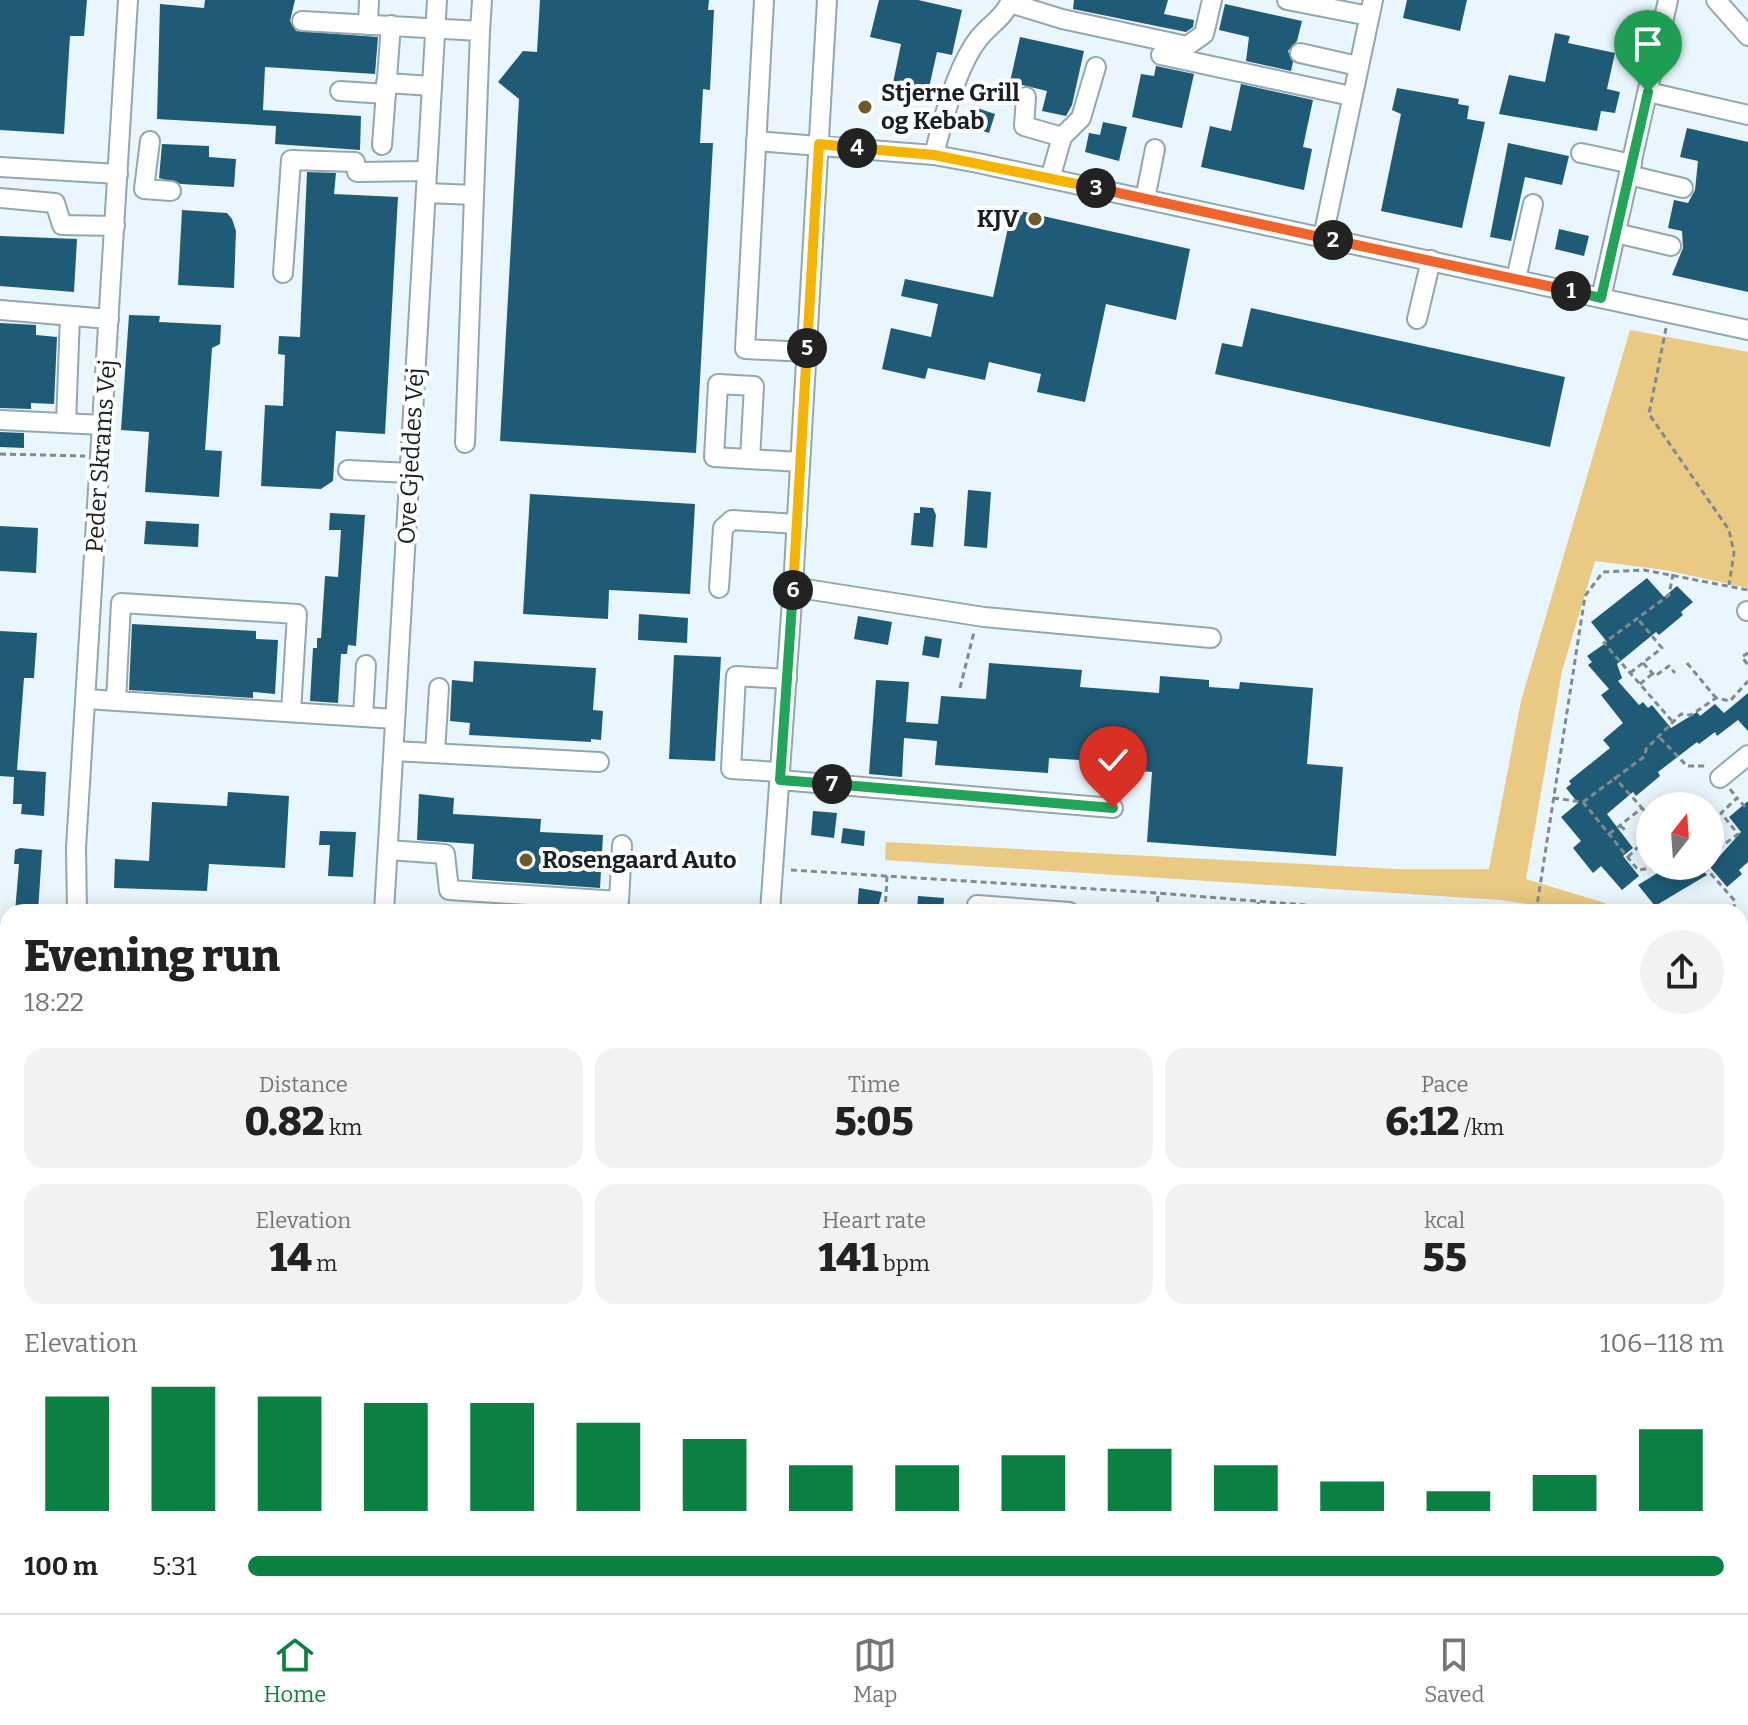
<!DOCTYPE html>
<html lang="en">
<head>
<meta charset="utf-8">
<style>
  :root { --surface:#fff; --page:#f2f2f2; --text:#222; --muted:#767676; --line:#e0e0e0; --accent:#0b8043 }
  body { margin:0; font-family:Bitter,serif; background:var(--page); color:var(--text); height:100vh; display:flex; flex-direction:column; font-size:30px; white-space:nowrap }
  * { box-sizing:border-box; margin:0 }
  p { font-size:26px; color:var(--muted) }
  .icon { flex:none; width:44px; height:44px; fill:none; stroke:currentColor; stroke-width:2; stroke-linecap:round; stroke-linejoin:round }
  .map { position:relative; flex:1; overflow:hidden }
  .drawer { position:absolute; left:0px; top:904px; width:1748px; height:710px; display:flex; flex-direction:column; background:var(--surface); border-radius:24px 24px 0 0; box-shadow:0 4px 20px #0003 }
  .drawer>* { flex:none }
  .needle { width:52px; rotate:17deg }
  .controls { position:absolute; left:1636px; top:792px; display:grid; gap:16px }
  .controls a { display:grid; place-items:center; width:88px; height:88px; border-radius:50%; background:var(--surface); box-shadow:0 4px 20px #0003; font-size:40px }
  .pin { position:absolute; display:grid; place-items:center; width:68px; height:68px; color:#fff; margin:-82px -34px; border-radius:50% 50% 50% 0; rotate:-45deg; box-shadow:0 0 8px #0007 }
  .pin .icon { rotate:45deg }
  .km { position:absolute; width:40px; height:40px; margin:-20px; border-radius:50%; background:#222; color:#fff; font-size:22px; line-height:40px; text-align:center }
  .round { display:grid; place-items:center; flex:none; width:84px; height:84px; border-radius:42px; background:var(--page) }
  .overview { display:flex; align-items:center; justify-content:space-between; height:136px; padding:0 24px }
  h1 { font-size:44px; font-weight:800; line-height:60px }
  .stats { display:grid; grid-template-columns:repeat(3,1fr); gap:12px; height:136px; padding:8px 24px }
  .stats div { display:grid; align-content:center; border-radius:20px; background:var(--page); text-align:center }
  .stats b { font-size:40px; font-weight:800 }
  .stats small { font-size:22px; font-weight:400 }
  .stats p { font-size:22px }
  .chart { height:224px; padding:16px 24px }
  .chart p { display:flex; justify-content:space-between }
  .chart svg { width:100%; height:144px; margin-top:8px; stroke:var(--accent); stroke-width:6 }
  ul { padding:0 24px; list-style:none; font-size:26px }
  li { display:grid; grid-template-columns:128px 96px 1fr; align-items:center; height:60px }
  li i { height:20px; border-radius:10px; background:var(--accent) }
  .tabs { display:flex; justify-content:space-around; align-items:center; height:112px; border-top:2px solid var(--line); background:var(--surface); font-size:22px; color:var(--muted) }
  .tabs a { display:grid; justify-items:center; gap:4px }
  .tabs .on { color:var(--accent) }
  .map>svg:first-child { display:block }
  .green { fill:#eac983 }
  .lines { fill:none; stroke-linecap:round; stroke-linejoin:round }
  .stream { stroke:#39ade0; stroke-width:5 }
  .river { stroke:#39ade0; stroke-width:30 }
  .building { fill:#1f5b76 }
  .minor-casing { stroke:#93a7b1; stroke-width:22 }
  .path { stroke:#808b90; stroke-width:3; stroke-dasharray:6 4; stroke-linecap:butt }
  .minor { stroke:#fff; stroke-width:18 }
  .split-1-casing { stroke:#fff; stroke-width:16 }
  .split-2-casing { stroke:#fff; stroke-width:16 }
  .split-3-casing { stroke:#fff; stroke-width:16 }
  .split-4-casing { stroke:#fff; stroke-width:16 }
  .split-5-casing { stroke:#fff; stroke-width:16 }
  .split-6-casing { stroke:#fff; stroke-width:16 }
  .split-7-casing { stroke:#fff; stroke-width:16 }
  .split-8-casing { stroke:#fff; stroke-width:16 }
  .split-1 { stroke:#22a559; stroke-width:10 }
  .split-2 { stroke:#f0652b; stroke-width:10 }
  .split-3 { stroke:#f0652b; stroke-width:10 }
  .split-4 { stroke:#f5b400; stroke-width:10 }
  .split-5 { stroke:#f5b400; stroke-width:10 }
  .split-6 { stroke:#f5b400; stroke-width:10 }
  .split-7 { stroke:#22a559; stroke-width:10 }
  .split-8 { stroke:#22a559; stroke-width:10 }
  .poi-dot { fill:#6f5929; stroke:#fff; stroke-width:3 }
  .labels { text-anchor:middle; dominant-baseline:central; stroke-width:8; stroke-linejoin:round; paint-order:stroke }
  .poi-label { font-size:24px; font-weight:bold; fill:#182024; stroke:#fff; text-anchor:start }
  .street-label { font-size:24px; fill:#182024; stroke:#fff }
</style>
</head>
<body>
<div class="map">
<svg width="1748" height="1613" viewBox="0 0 1748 1613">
  <rect width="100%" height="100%" fill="#e9f6fd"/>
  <g class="green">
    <polygon points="1630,330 1748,352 1748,588 1665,570 1595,561 1562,671 1526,879 1605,903 1608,912 1580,912 1501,900 885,860 886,842 1396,869 1489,869 1521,701"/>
    <polygon points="8,1257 8,1297 5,1298 8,1321 8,1606 63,1606 64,1613 0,1613 0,1258"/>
    <polygon points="1748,1480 1748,1613 1508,1613 1519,1606 1740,1606 1740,1483"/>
    <polygon points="337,1606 469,1606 463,1613 336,1613"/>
    <polygon points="488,1606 858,1606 855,1613 481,1613"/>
    <polygon points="1042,1606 1491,1606 1480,1613 1049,1613"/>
  </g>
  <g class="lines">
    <g class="stream">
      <polyline points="1137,1606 1147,1613"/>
      <polyline points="1057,1609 1059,1606"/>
      <polyline points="508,1613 512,1606"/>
      <polyline points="1226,1613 1229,1606"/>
    </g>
    <g class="river">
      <polyline points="1740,1479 1748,1475"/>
      <polyline points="1433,1613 1448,1606"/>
    </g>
  </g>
  <g class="building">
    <polygon points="0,0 87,0 84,36 70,36 64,134 0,130"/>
    <polygon points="205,0 295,0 290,21 296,31 378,37 375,74 265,67 263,110 361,116 360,150 275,144 276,126 157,119 160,4 204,8"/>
    <polygon points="540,0 709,0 708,10 714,10 710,90 703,89 700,143 713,143 696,453 500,441 519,99 498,82 523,51 537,52"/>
    <polygon points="879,0 918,0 962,10 952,55 937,52 928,92 893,83 901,44 870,37"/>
    <polygon points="1074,0 1168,0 1164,14 1194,20 1193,27 1186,32 1073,9"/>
    <polygon points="1407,0 1467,0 1460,31 1403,18"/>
    <polygon points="1225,4 1302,21 1297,41 1288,51 1293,62 1291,71 1246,61 1249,37 1219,30"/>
    <polygon points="1555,33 1570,36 1568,43 1615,53 1607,89 1620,92 1615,113 1601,111 1597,131 1499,114 1509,75 1545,82"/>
    <polygon points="1020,37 1084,51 1072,105 1066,116 1042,111 1047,91 1010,82"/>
    <polygon points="1156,66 1194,74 1182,128 1132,117 1141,74 1154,76"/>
    <polygon points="1241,84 1313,100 1303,147 1312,149 1304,190 1201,167 1210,126 1231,131"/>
    <polygon points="1397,88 1459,99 1458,104 1469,106 1467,119 1485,122 1462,228 1381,211 1401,114 1392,110"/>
    <polygon points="971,106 995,114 989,133 965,125"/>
    <polygon points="1103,122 1127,127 1119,161 1085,152 1089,133 1100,135"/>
    <polygon points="1687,128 1748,142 1748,292 1672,275 1683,248 1682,231 1668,228 1674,200 1688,203 1695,190 1698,161 1680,157"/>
    <polygon points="1508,143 1569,156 1562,185 1525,177 1511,241 1490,237"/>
    <polygon points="162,144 209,146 209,157 236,159 234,187 181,184 159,178"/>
    <polygon points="307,172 336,173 334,194 398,197 385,434 336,431 333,481 321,489 261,486 265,405 283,406 285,355 278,354 279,336 300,337"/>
    <polygon points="1012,209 1190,249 1176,320 1106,304 1085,402 1037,392 1041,374 989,362 985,380 928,368 925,379 882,369 891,328 931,337 938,304 901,296 905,279 993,297"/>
    <polygon points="182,210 227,213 232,219 236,231 234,288 178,285"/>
    <polygon points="1559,229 1589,236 1584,256 1555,249"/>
    <polygon points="0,236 77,239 74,292 0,286"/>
    <polygon points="1251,308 1565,377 1550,447 1215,374 1222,343 1242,347"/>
    <polygon points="129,315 160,316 159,322 221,325 220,344 212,348 205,450 222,451 219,497 145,492 149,432 121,430"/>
    <polygon points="0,323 36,325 36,335 57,337 54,404 31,403 31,409 0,408"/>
    <polygon points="0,432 24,433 24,448 0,447"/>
    <polygon points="968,490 991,492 987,548 964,546"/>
    <polygon points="530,494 695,504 690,594 609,590 608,619 523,614"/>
    <polygon points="920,507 933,508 936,515 933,547 911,545 914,513 920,513"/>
    <polygon points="330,513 365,515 356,646 348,645 347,654 341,654 338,703 310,701 313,648 317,648 317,638 321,638 325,576 338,577 341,530 329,530"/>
    <polygon points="146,521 199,524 198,547 144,544"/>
    <polygon points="0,526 38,528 36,573 0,571"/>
    <polygon points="1647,578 1664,597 1677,586 1693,602 1681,612 1683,615 1659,635 1656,632 1617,664 1622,678 1618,681 1639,705 1643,702 1648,708 1652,705 1671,728 1697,712 1700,716 1715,704 1724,713 1748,693 1748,731 1738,720 1717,736 1715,732 1699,744 1697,742 1658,772 1660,776 1636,796 1633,792 1607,814 1633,848 1623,856 1639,876 1622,890 1601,866 1593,873 1573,848 1581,841 1561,817 1578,803 1566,788 1571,784 1569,781 1610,748 1603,740 1623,723 1601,695 1609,689 1588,665 1592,662 1587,656 1607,642 1591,622"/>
    <polygon points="639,614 688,618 687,643 638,640"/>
    <polygon points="858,616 892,622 888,645 854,639"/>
    <polygon points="132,624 256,631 256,639 278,640 275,694 253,692 253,698 129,690"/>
    <polygon points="0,631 37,633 34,678 24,678 17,770 46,772 44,816 21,814 22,804 13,804 14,777 0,776"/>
    <polygon points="925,636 942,639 939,658 922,655"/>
    <polygon points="674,655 721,657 715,761 669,759"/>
    <polygon points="474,661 596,668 593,710 603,711 601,740 591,739 591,742 469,735 470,723 450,721 452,680 473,682"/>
    <polygon points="989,663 1082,670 1080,687 1159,693 1160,676 1209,680 1209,687 1239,689 1240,682 1313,688 1307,764 1343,767 1336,856 1147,842 1152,772 1109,768 1109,762 1049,758 1048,773 935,765 937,741 904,738 902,777 869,774 876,680 909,682 906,722 938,724 941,696 986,699"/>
    <polygon points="228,792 289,796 285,868 209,864 207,891 114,888 115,859 149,861 152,802 227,806"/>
    <polygon points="419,794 454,798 453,814 541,819 540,832 603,835 600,888 472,879 474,844 417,840"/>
    <polygon points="1748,801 1748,862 1739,870 1742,874 1727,887 1710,867 1741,832 1729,817"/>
    <polygon points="813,811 837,813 834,838 811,835"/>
    <polygon points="843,828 865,831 864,846 841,843"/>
    <polygon points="320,831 356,832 353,877 328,876 330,845 319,845"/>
    <polygon points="20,848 42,850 38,912 15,912 19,864 14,864 15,850"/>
    <polygon points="1669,866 1699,866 1707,875 1655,906 1638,885"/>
    <polygon points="859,888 882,892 877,912 857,912"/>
    <polygon points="918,896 944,898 943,912 917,912"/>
  </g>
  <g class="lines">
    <defs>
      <g id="minor">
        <polyline points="764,0 745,349 807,352"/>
        <polyline points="1287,0 1369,16"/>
        <polyline points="1716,0 1748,36"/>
        <polyline points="1010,3 1062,19 1187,46 1204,34 1212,0"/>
        <polyline points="302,21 480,31 465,443"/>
        <polyline points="368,25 369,0"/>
        <polyline points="480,31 482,0"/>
        <polyline points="1300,53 1358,66"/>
        <polyline points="1161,55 1351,96"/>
        <polyline points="386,83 432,86"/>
        <polyline points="340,91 386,94"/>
        <polyline points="1648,92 1748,115"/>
        <polyline points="1026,97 1024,126 1062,137"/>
        <polyline points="150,141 144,189 171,191"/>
        <polyline points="756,141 934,155 978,163 1748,330"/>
        <polyline points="382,145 391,25"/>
        <polyline points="1581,153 1632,164"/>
        <path d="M934 155C942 122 958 64 979 38 990 24 1004 18 1011 0"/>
        <polyline points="0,167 118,174"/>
        <polyline points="1629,175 1683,188"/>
        <polyline points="1050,179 1062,137 1081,118 1096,67"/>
        <polyline points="426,193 474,195"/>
        <polyline points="0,198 55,203 62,225 115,226"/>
        <polyline points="1145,199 1155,149"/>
        <polyline points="1616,233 1671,246"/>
        <polyline points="1323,237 1373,0"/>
        <polyline points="283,273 291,160 355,162 357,172 427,171"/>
        <polyline points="1516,279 1533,204"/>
        <polyline points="1601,298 1668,0"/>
        <polyline points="0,310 109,319"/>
        <polyline points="1417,319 1431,260"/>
        <polyline points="0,420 103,425"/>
        <polyline points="66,423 70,316"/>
        <polyline points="750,459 754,386 718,384 714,457 800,462"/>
        <polyline points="348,470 410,473"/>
        <polyline points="793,587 984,617 1211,638"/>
        <polyline points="719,588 723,528 732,520 797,524"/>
        <polyline points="1747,611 1748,611"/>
        <polyline points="86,699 395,719"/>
        <polyline points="116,701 121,603 297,614 291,712"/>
        <polyline points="363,716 366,665"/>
        <polyline points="394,751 599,762"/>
        <polyline points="435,753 439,688"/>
        <polyline points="780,772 731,769 736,676 787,679"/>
        <polyline points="1720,778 1748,755"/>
        <polyline points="780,780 1113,808"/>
        <polyline points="388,850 445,854 449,890 619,901 622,845"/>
        <polyline points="77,912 76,848 128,0"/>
        <polyline points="384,912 437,0"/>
        <polyline points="770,912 793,587 827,0"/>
        <polyline points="976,912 977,905 1069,912"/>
        <polyline points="0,1114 8,1112"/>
        <polyline points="1740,1137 1748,1130"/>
        <polyline points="1740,1225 1748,1233"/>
        <polyline points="0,1236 8,1235"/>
        <polyline points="166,1606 167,1613"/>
        <polyline points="1029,1606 1036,1613"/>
        <polyline points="305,1613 306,1606"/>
      </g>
    </defs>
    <use href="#minor" class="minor-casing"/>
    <g class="path">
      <polyline points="1666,328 1649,414 1729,530 1734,553 1729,585"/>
      <polyline points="0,454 85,456"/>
      <polyline points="1748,653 1742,657 1748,665"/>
      <polyline points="1643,663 1655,676 1669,666 1675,673"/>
      <polyline points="1687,663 1716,698"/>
      <polyline points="1630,673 1662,648 1637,618"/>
      <polyline points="1640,684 1652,674"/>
      <polyline points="960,688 974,632"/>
      <polyline points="1672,721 1604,643 1669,595 1673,574"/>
      <polyline points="1660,738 1687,766 1708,766"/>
      <polyline points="1730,789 1737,798"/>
      <polyline points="1553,798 1583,802 1638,870 1664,866"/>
      <polyline points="1583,802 1645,756 1646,749 1681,714 1691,715 1716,698 1730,701 1748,681"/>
      <polyline points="1642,808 1650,817"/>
      <polyline points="1620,826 1627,831"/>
      <polyline points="1609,834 1642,808 1614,777"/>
      <polyline points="1710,855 1738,834 1721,813 1737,798 1748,810"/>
      <polyline points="1628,857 1640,845"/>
      <polyline points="1704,866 1735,901 1733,912"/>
      <polyline points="791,870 1158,893 1390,912"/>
      <polyline points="1258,902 1259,912"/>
      <polyline points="885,912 887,876"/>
      <polyline points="1157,912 1158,893"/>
      <polyline points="1536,912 1585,596 1603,572 1644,570 1748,590"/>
      <polyline points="1740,937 1748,937"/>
      <polyline points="1740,1017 1748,999"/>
      <polyline points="1740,1074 1748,1082"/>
      <polyline points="1740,1299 1748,1308"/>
      <polyline points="1740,1321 1748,1318"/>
      <polyline points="1740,1378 1748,1383"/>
      <polyline points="1740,1458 1748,1454"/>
      <polyline points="1740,1509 1748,1506"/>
      <polyline points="1318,1606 1329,1613"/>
      <polyline points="466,1613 473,1606"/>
      <polyline points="525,1613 528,1606"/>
      <polyline points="1299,1613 1315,1606"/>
      <polyline points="1395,1613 1413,1606"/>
      <polyline points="1496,1613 1509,1606"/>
    </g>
    <use href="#minor" class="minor"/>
  </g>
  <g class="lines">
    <defs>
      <polyline id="split-1" points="1571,291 1601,298 1648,92"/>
      <polyline id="split-2" points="1333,240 1571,291"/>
      <polyline id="split-3" points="1096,188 1333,240"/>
      <polyline id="split-4" points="857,148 934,155 1096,188"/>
      <polyline id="split-5" points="807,348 819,144 857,148"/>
      <polyline id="split-6" points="793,590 807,348"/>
      <polyline id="split-7" points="793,590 780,780 832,784"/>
      <polyline id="split-8" points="832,784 1113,808"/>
    </defs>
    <use href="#split-1" class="split-1-casing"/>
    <use href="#split-2" class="split-2-casing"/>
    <use href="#split-3" class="split-3-casing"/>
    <use href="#split-4" class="split-4-casing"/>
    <use href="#split-5" class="split-5-casing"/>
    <use href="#split-6" class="split-6-casing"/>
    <use href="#split-7" class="split-7-casing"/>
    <use href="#split-8" class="split-8-casing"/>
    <use href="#split-1" class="split-1"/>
    <use href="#split-2" class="split-2"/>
    <use href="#split-3" class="split-3"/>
    <use href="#split-4" class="split-4"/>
    <use href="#split-5" class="split-5"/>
    <use href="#split-6" class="split-6"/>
    <use href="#split-7" class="split-7"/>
    <use href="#split-8" class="split-8"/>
  </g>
  <g class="poi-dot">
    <circle cx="865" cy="107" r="8"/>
    <circle cx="1035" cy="219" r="8"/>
    <circle cx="526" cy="860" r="8"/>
  </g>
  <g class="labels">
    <g class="poi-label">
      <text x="881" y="93">Stjerne Grill<tspan x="881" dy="28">og Kebab</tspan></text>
      <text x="1019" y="219" text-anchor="end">KJV</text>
      <text x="542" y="860">Rosengaard Auto</text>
    </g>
    <g class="street-label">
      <text transform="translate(101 456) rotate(-86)">Peder Skrams Vej</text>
      <text transform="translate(411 456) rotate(-87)">Ove Gjeddes Vej</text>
    </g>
  </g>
</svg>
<div class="controls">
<a><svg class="needle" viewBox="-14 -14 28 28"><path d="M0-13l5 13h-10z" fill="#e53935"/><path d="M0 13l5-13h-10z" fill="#767676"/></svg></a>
</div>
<div class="pin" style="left:1648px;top:92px;background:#1e9e55"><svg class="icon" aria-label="arrive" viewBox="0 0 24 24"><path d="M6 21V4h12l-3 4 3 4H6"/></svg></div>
<div class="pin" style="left:1113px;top:808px;background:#d93025"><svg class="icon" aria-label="check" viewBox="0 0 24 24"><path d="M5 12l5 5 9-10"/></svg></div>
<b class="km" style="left:1571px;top:291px">1</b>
<b class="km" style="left:1333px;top:240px">2</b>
<b class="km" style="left:1096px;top:188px">3</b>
<b class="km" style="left:857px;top:148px">4</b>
<b class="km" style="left:807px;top:348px">5</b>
<b class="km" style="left:793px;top:590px">6</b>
<b class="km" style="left:832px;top:784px">7</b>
<section class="drawer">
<div class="overview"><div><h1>Evening run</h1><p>18:22</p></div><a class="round"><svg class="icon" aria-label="share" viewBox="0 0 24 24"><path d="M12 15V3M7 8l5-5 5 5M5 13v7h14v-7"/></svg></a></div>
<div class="stats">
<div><p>Distance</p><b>0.82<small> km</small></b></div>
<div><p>Time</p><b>5:05</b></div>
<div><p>Pace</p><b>6:12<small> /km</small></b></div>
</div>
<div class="stats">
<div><p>Elevation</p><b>14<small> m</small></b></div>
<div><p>Heart rate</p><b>141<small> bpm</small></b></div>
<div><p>kcal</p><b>55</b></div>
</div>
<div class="chart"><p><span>Elevation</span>106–118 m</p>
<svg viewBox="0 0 160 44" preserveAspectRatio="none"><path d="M5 44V9M15 44V6M25 44V9M35 44V11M45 44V11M55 44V17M65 44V22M75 44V30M85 44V30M95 44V27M105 44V25M115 44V30M125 44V35M135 44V38M145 44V33M155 44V19"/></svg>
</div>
<ul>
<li><b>100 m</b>5:31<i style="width:100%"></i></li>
</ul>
</section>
</div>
<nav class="tabs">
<a class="on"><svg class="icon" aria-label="home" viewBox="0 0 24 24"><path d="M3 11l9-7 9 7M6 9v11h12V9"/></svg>Home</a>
<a><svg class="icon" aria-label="map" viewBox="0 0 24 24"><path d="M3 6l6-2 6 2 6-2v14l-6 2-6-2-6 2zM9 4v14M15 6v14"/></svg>Map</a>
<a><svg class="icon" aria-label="saved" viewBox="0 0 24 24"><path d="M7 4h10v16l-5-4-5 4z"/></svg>Saved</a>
</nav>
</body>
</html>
